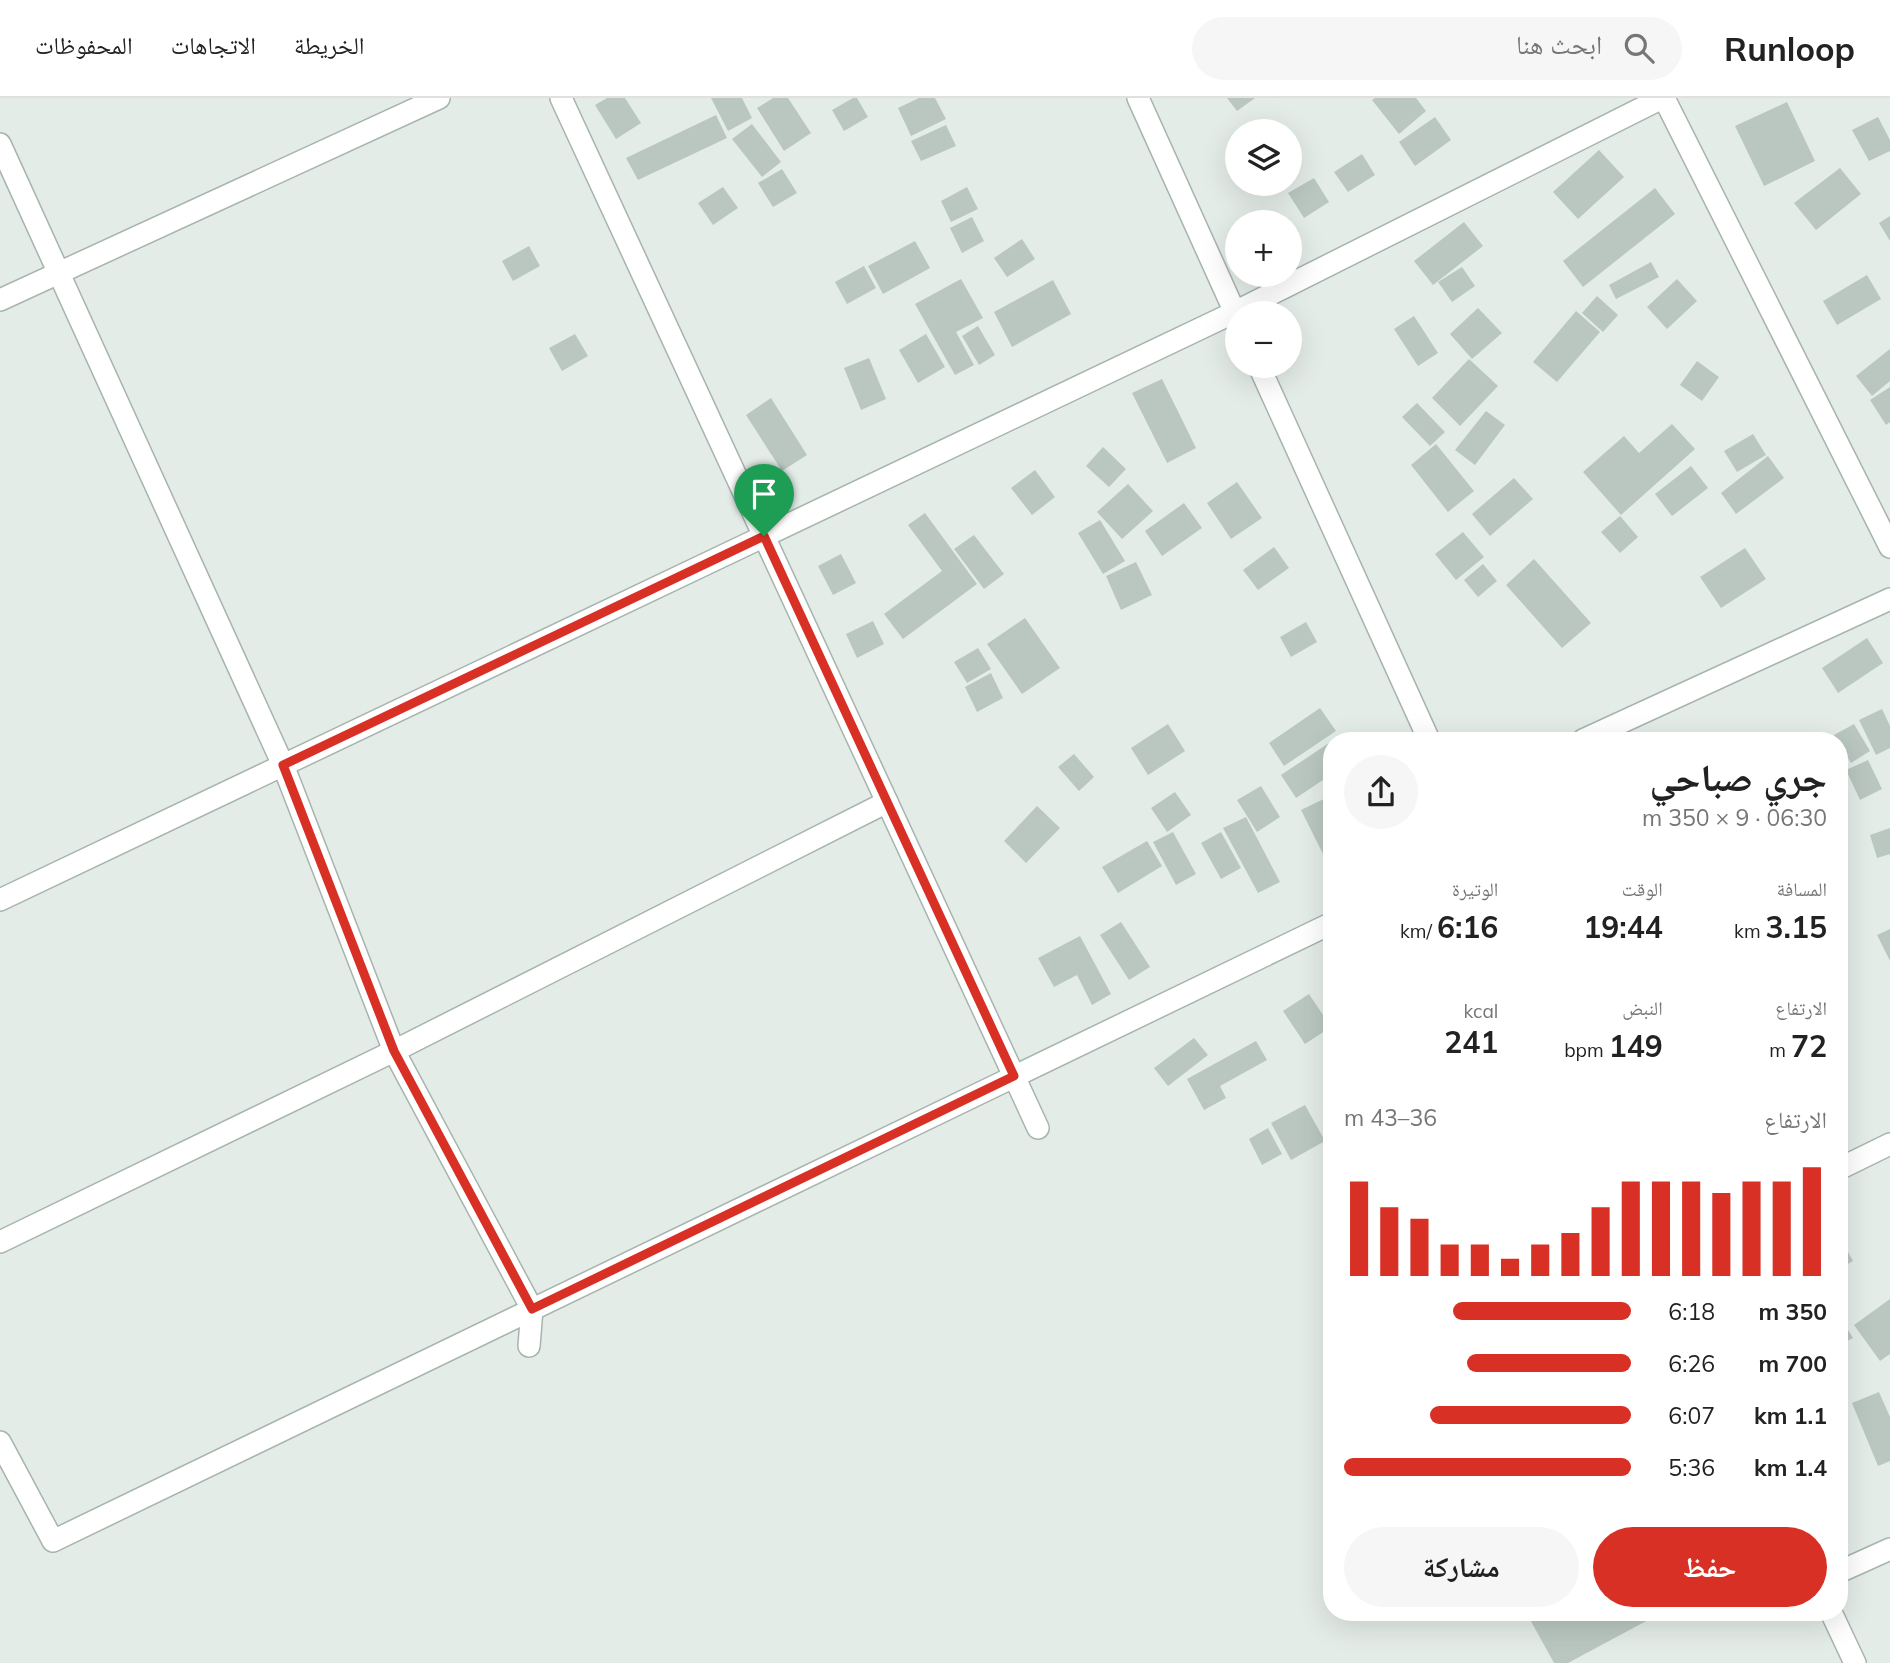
<!DOCTYPE html>
<html lang="ar">
<head>
<meta charset="utf-8">
<style>
  :root { --surface:#fff; --page:#f6f6f6; --text:#222; --muted:#767676; --line:#e0e0e0; --accent:#d93025 }
  body { margin:0; font-family:Mulish,"Noto Naskh Arabic",sans-serif; background:var(--page); color:var(--text); direction:rtl; height:100vh; display:flex; flex-direction:column; font-size:26px; white-space:nowrap }
  * { box-sizing:border-box; margin:0 }
  p { font-size:23px; color:var(--muted) }
  .icon { flex:none; width:38px; height:38px; fill:none; stroke:currentColor; stroke-width:2; stroke-linecap:round; stroke-linejoin:round }
  .map { position:relative; flex:1; overflow:hidden; direction:ltr }
  .panel { position:absolute; left:1323px; top:634px; width:525px; height:889px; display:flex; flex-direction:column; background:var(--surface); border-radius:28px; box-shadow:0 7px 28px #0002; direction:rtl }
  .panel>* { flex:none }
  .buttons { position:absolute; left:1225px; top:21px; display:grid; gap:14px }
  .buttons a { display:grid; place-items:center; width:77px; height:77px; border-radius:50%; background:var(--surface); box-shadow:0 7px 28px #0002; font-size:35px }
  .pin { position:absolute; display:grid; place-items:center; width:60px; height:60px; color:#fff; margin:-72px -30px; border-radius:50% 50% 50% 0; rotate:-45deg; box-shadow:0 0 7px #0007 }
  .pin .icon { rotate:45deg }
  .round { display:grid; place-items:center; flex:none; width:74px; height:74px; border-radius:37px; background:var(--page) }
  .head { display:flex; align-items:center; justify-content:space-between; height:119px; padding:0 21px }
  h1 { font-size:38px; font-weight:700; line-height:52px }
  .figures { display:grid; grid-template-columns:repeat(3,1fr); gap:10px; height:119px; padding:7px 21px }
  .figures div { display:grid; align-content:center }
  .figures b { font-size:30px; font-weight:700 }
  .figures small { font-size:19px; font-weight:400 }
  .figures p { font-size:19px }
  .chart { height:196px; padding:14px 21px }
  .chart p { display:flex; justify-content:space-between }
  .chart svg { width:100%; height:126px; margin-top:7px; stroke:var(--accent); stroke-width:6 }
  .cta { display:flex; gap:14px; margin-top:auto; padding:14px 21px }
  .cta a { flex:1; height:80px; border-radius:42px; background:var(--accent); color:#fff; font-size:28px; font-weight:700; line-height:80px; text-align:center }
  .cta a+a { background:var(--page); color:var(--text) }
  ul { padding:0 21px; list-style:none; font-size:23px }
  li { display:grid; grid-template-columns:112px 84px 1fr; align-items:center; height:52px }
  li i { height:18px; border-radius:9px; background:var(--accent) }
  header { display:flex; align-items:center; gap:42px; box-sizing:border-box; height:98px; padding:0 35px; background:var(--surface); border-bottom:2px solid var(--line) }
  header strong { font-size:33px }
  nav { display:flex; gap:38px; margin-inline-start:auto; font-size:24px }
  .search { width:490px; height:63px; background:var(--page); display:flex; align-items:center; gap:18px; box-sizing:border-box; padding:0 24px; border-radius:38px; color:var(--muted); font-size:26px }
  .map>svg:first-child { display:block }
  .building { fill:#bac7c1 }
  .lines { fill:none; stroke-linecap:round; stroke-linejoin:round }
  .street-casing { stroke:#a7b4ae; stroke-width:24 }
  .street { stroke:#fff; stroke-width:21 }
  .route-casing { stroke:#fff; stroke-width:14 }
  .route { stroke:#d93025; stroke-width:9 }
</style>
</head>
<body>
<header>
<strong>Runloop</strong>
<div class="search"><svg class="icon" aria-label="search" viewBox="0 0 24 24"><circle cx="10" cy="10" r="6"/><path d="M15 15l6 6"/></svg>ابحث هنا</div>
<nav><a>الخريطة</a><a>الاتجاهات</a><a>المحفوظات</a></nav>
</header>
<div class="map">
<svg width="1890" height="1565" viewBox="0 0 1890 1565">
  <rect width="100%" height="100%" fill="#e4ece8"/>
  <g class="building">
    <polygon points="607,0 625,0 641,25 616,41 595,7"/>
    <polygon points="711,0 742,0 752,20 728,33"/>
    <polygon points="773,0 788,0 811,35 784,53 757,10"/>
    <polygon points="853,0 857,0 868,19 844,33 832,12"/>
    <polygon points="919,0 935,0 946,21 911,38 898,10"/>
    <polygon points="1227,0 1255,0 1237,13"/>
    <polygon points="1375,0 1416,0 1426,13 1399,36 1372,2"/>
    <polygon points="1787,4 1815,63 1764,88 1735,28"/>
    <polygon points="716,17 727,40 638,82 626,60"/>
    <polygon points="1435,19 1451,42 1415,68 1399,44"/>
    <polygon points="1878,19 1890,42 1890,53 1869,63 1852,32"/>
    <polygon points="752,26 781,64 762,79 732,41"/>
    <polygon points="946,27 956,48 921,63 911,43"/>
    <polygon points="1599,52 1624,79 1578,121 1553,94"/>
    <polygon points="1362,56 1375,77 1348,94 1334,74"/>
    <polygon points="1840,70 1861,96 1816,132 1794,105"/>
    <polygon points="782,71 797,95 773,109 758,85"/>
    <polygon points="1314,80 1329,104 1304,120 1288,95"/>
    <polygon points="723,89 738,110 713,127 698,105"/>
    <polygon points="967,89 978,111 951,124 941,103"/>
    <polygon points="1655,90 1675,116 1583,189 1563,163"/>
    <polygon points="1890,118 1890,143 1879,125"/>
    <polygon points="972,119 984,143 962,155 950,130"/>
    <polygon points="1464,124 1483,148 1433,187 1414,163"/>
    <polygon points="1022,141 1035,161 1007,179 994,160"/>
    <polygon points="915,143 930,170 883,196 868,168"/>
    <polygon points="529,148 540,168 513,183 502,163"/>
    <polygon points="1651,164 1659,179 1616,201 1609,187"/>
    <polygon points="864,168 876,190 847,206 835,184"/>
    <polygon points="1462,169 1475,188 1452,204 1438,184"/>
    <polygon points="1867,177 1881,201 1837,227 1823,203"/>
    <polygon points="961,181 983,220 956,234 974,267 955,277 915,206"/>
    <polygon points="1677,181 1697,203 1667,231 1647,209"/>
    <polygon points="1053,182 1071,216 1012,249 994,214"/>
    <polygon points="1597,198 1618,217 1603,234 1582,215"/>
    <polygon points="1478,210 1502,235 1472,261 1450,236"/>
    <polygon points="1576,213 1600,234 1557,284 1533,264"/>
    <polygon points="1414,218 1438,255 1418,268 1394,231"/>
    <polygon points="978,228 995,257 979,267 962,238"/>
    <polygon points="575,236 588,258 562,273 549,250"/>
    <polygon points="926,236 945,269 918,285 899,252"/>
    <polygon points="1890,251 1890,283 1872,298 1856,278"/>
    <polygon points="869,260 886,301 861,312 844,270"/>
    <polygon points="1469,261 1498,288 1460,328 1432,300"/>
    <polygon points="1697,263 1719,279 1702,303 1680,287"/>
    <polygon points="1162,281 1196,350 1167,365 1132,295"/>
    <polygon points="1890,289 1890,324 1886,327 1870,302"/>
    <polygon points="771,300 807,357 782,373 746,317"/>
    <polygon points="1417,305 1445,334 1430,348 1402,319"/>
    <polygon points="1486,313 1505,327 1475,367 1455,352"/>
    <polygon points="1672,326 1695,351 1621,417 1583,374 1624,338 1639,355"/>
    <polygon points="1753,336 1766,357 1737,374 1724,353"/>
    <polygon points="1436,346 1474,393 1448,414 1411,367"/>
    <polygon points="1103,349 1126,371 1109,389 1086,368"/>
    <polygon points="1768,358 1784,380 1736,416 1721,395"/>
    <polygon points="1691,368 1708,390 1672,418 1655,396"/>
    <polygon points="1035,372 1055,399 1032,417 1011,390"/>
    <polygon points="1514,380 1533,401 1490,438 1472,416"/>
    <polygon points="1237,384 1262,420 1231,441 1207,405"/>
    <polygon points="1128,386 1153,413 1122,441 1097,414"/>
    <polygon points="1184,405 1202,430 1162,458 1145,433"/>
    <polygon points="925,415 977,486 903,541 884,516 942,473 908,427"/>
    <polygon points="1620,418 1638,439 1620,455 1601,434"/>
    <polygon points="1100,422 1125,463 1103,476 1078,435"/>
    <polygon points="1463,434 1484,459 1456,482 1435,456"/>
    <polygon points="974,437 1004,476 984,491 954,451"/>
    <polygon points="1274,449 1289,470 1258,492 1243,472"/>
    <polygon points="1745,450 1766,481 1721,510 1700,479"/>
    <polygon points="841,456 856,485 833,497 818,468"/>
    <polygon points="1534,461 1591,525 1562,550 1506,487"/>
    <polygon points="1136,464 1152,497 1121,512 1106,478"/>
    <polygon points="1483,466 1497,483 1478,499 1464,482"/>
    <polygon points="1025,520 1060,570 1022,596 987,546"/>
    <polygon points="873,523 884,546 857,560 846,536"/>
    <polygon points="1306,524 1317,544 1291,559 1280,539"/>
    <polygon points="1867,540 1883,565 1838,595 1822,570"/>
    <polygon points="978,550 991,571 967,585 954,564"/>
    <polygon points="991,575 1003,600 977,614 965,589"/>
    <polygon points="1320,610 1336,633 1284,668 1269,645"/>
    <polygon points="1882,611 1890,628 1890,650 1876,657 1859,622"/>
    <polygon points="1168,626 1185,653 1148,677 1131,650"/>
    <polygon points="1854,626 1870,653 1851,665 1834,637"/>
    <polygon points="1332,643 1332,676 1296,700 1281,677"/>
    <polygon points="1074,656 1094,679 1079,693 1058,669"/>
    <polygon points="1868,662 1882,691 1860,702 1846,672"/>
    <polygon points="1261,688 1280,719 1257,734 1237,702"/>
    <polygon points="1175,694 1191,717 1167,734 1151,710"/>
    <polygon points="1332,697 1332,766 1329,768 1301,712"/>
    <polygon points="1037,708 1060,730 1026,765 1004,743"/>
    <polygon points="1246,719 1280,784 1258,795 1223,730"/>
    <polygon points="1890,730 1890,756 1877,760 1870,737"/>
    <polygon points="1173,734 1196,776 1176,787 1153,744"/>
    <polygon points="1221,734 1241,770 1221,781 1201,745"/>
    <polygon points="1147,743 1162,768 1118,795 1102,769"/>
    <polygon points="1121,824 1150,869 1129,882 1100,837"/>
    <polygon points="1890,831 1890,863 1877,837"/>
    <polygon points="1080,838 1111,896 1092,907 1077,877 1054,889 1038,860"/>
    <polygon points="1309,896 1331,929 1305,946 1283,913"/>
    <polygon points="1194,940 1208,957 1168,988 1154,970"/>
    <polygon points="1256,943 1267,962 1220,988 1226,1000 1204,1012 1187,981"/>
    <polygon points="1305,1007 1325,1043 1291,1062 1271,1025"/>
    <polygon points="1268,1030 1282,1056 1262,1067 1249,1041"/>
    <polygon points="1842,1143 1853,1163 1839,1171 1839,1145"/>
    <polygon points="1890,1201 1890,1256 1880,1263 1854,1227"/>
    <polygon points="1839,1217 1853,1240 1839,1247"/>
    <polygon points="1879,1294 1890,1319 1890,1363 1878,1368 1852,1305"/>
    <polygon points="1531,1514 1663,1514 1568,1565 1554,1565 1527,1516"/>
  </g>
  <g class="lines">
    <defs>
      <g id="street">
        <polyline points="561,0 1038,1030"/>
        <polyline points="1138,0 1237,219"/>
        <polyline points="1664,0 1890,449"/>
        <polyline points="0,46 283,667 394,953 532,1211 529,1248"/>
        <polyline points="0,202 439,0"/>
        <polyline points="1259,268 1429,642"/>
        <polyline points="1583,642 1890,501"/>
        <polyline points="0,802 1235,214 1662,0"/>
        <polyline points="1839,1071 1890,1046"/>
        <polyline points="0,1144 394,953 887,704"/>
        <polyline points="0,1344 53,1443 1332,825"/>
        <polyline points="1839,1474 1890,1451"/>
        <polyline points="1831,1514 1855,1565"/>
      </g>
    </defs>
    <use href="#street" class="street-casing"/>
    <use href="#street" class="street"/>
  </g>
  <g class="lines">
    <defs>
      <polygon id="route" points="764,438 1014,978 532,1211 394,953 283,667"/>
    </defs>
    <use href="#route" class="route-casing"/>
    <use href="#route" class="route"/>
  </g>
</svg>
<div class="buttons">
<a><svg class="icon" aria-label="layers" viewBox="0 0 24 24"><path d="M12 4l9 5-9 5-9-5zM3 14l9 5 9-5"/></svg></a>
<a>+</a>
<a>−</a>
</div>
<div class="pin" style="left:764px;top:438px;background:#1e9e55"><svg class="icon" aria-label="arrive" viewBox="0 0 24 24"><path d="M6 21V4h12l-3 4 3 4H6"/></svg></div>
<section class="panel">
<div class="head"><div><h1>جري صباحي</h1><p>06:30 · 9 × 350 m</p></div><a class="round"><svg class="icon" aria-label="share" viewBox="0 0 24 24"><path d="M12 15V3M7 8l5-5 5 5M5 13v7h14v-7"/></svg></a></div>
<div class="figures">
<div><p>المسافة</p><b>3.15<small> km</small></b></div>
<div><p>الوقت</p><b>19:44</b></div>
<div><p>الوتيرة</p><b>6:16<small> /km</small></b></div>
</div>
<div class="figures">
<div><p>الارتفاع</p><b>72<small> m</small></b></div>
<div><p>النبض</p><b>149<small> bpm</small></b></div>
<div><p>kcal</p><b>241</b></div>
</div>
<div class="chart"><p><span>الارتفاع</span>36–43 m</p>
<svg viewBox="0 0 160 44" preserveAspectRatio="none"><path d="M5 44V11M15 44V20M25 44V24M35 44V33M45 44V33M55 44V38M65 44V33M75 44V29M85 44V20M95 44V11M105 44V11M115 44V11M125 44V15M135 44V11M145 44V11M155 44V6"/></svg>
</div>
<ul>
<li><b>350 m</b>6:18<i style="width:62%"></i></li>
<li><b>700 m</b>6:26<i style="width:57%"></i></li>
<li><b>1.1 km</b>6:07<i style="width:70%"></i></li>
<li><b>1.4 km</b>5:36<i style="width:100%"></i></li>
</ul>
<div class="cta"><a>حفظ</a><a>مشاركة</a></div>
</section>
</div>
</body>
</html>
